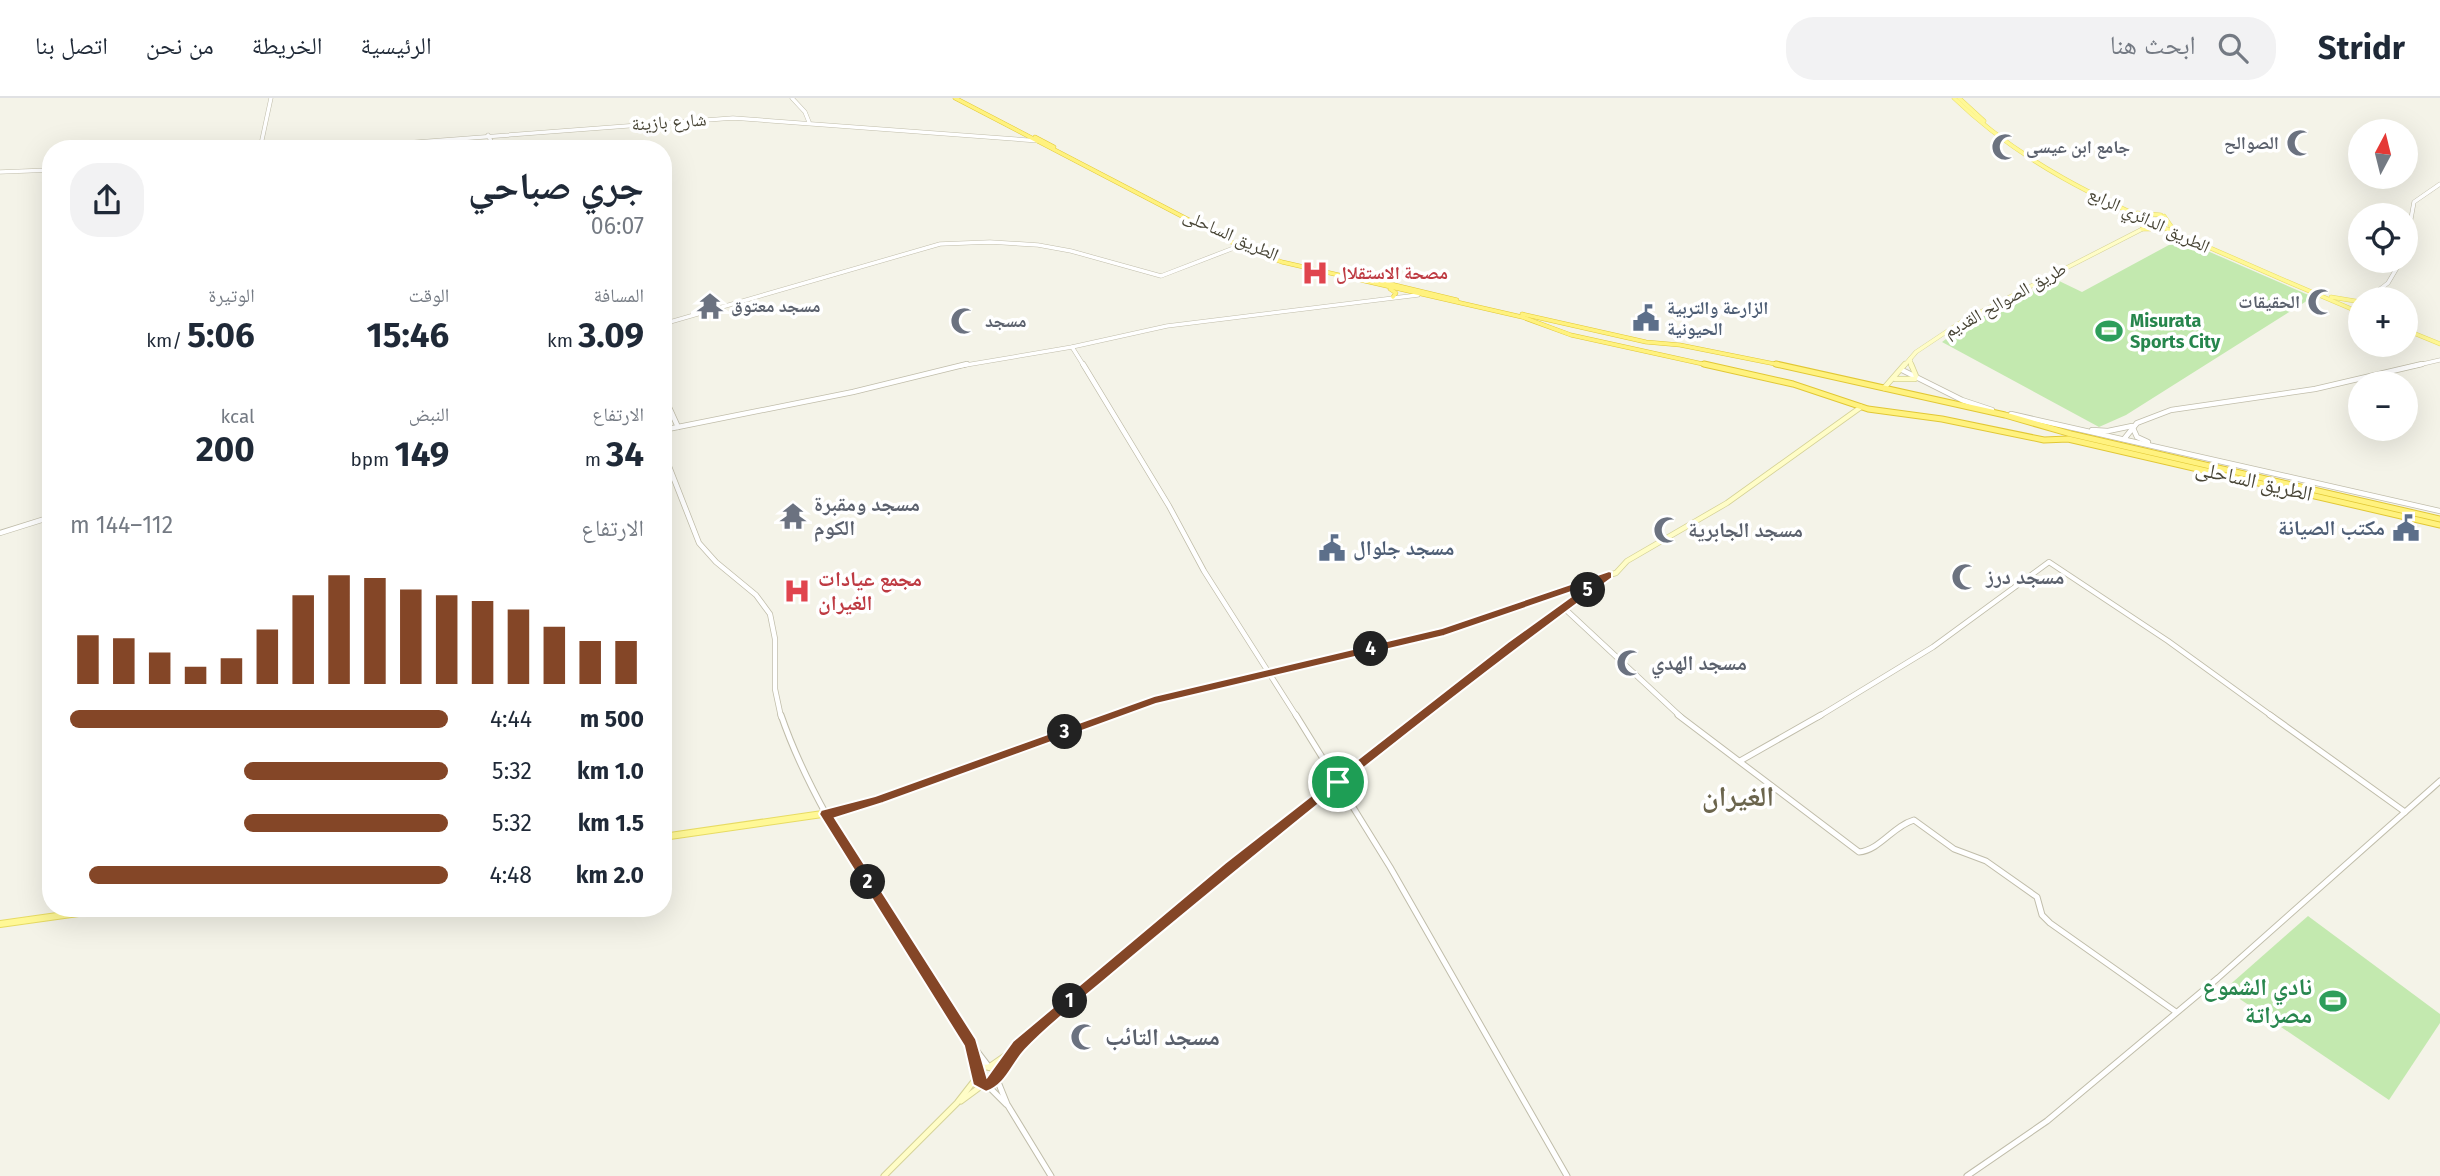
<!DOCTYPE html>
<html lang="ar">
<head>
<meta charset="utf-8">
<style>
  :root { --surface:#fff; --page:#f2f2f3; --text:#1f2937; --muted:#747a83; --line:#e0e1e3; --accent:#844627 }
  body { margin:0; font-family:"Fira Sans","Noto Naskh Arabic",sans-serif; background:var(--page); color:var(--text); direction:rtl; height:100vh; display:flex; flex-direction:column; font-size:26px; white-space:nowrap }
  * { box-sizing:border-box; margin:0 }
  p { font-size:23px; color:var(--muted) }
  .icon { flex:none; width:38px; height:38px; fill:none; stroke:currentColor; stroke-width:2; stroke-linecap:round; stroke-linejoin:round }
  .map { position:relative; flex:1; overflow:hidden; direction:ltr }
  .panel { position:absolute; left:42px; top:42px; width:630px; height:777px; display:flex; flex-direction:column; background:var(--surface); border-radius:28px; box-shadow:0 7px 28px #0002; direction:rtl }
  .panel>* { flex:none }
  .needle { width:46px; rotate:7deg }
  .fabs { position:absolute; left:2348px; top:21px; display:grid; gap:14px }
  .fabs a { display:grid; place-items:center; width:70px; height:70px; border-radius:50%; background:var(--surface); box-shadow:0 7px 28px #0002; font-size:35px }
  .pin { position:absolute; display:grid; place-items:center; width:60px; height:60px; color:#fff; margin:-30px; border:4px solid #fff; border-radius:50%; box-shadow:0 2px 7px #0007 }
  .km { position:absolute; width:35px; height:35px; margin:-18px; border-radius:50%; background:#222; color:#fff; font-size:19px; line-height:35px; text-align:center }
  .round { display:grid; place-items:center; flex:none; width:74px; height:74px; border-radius:28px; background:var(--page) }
  .head { display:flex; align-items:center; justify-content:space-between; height:119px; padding:0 28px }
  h1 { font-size:38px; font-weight:700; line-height:52px }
  .stats { display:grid; grid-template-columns:repeat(3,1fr); gap:10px; height:119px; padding:7px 28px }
  .stats div { display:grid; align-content:center }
  .stats b { font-size:35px; font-weight:700 }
  .stats small { font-size:19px; font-weight:400 }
  .stats p { font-size:19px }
  .chart { height:196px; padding:14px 28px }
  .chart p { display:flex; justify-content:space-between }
  .chart svg { width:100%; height:126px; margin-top:7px; stroke:var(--accent); stroke-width:6 }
  ul { padding:0 28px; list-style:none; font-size:23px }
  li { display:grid; grid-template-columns:112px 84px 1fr; align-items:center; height:52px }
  li i { height:18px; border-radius:9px; background:var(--accent) }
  header { display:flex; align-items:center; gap:42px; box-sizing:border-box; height:98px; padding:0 35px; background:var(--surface); border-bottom:2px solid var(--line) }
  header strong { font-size:33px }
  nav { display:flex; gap:38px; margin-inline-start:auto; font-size:24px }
  .search { width:490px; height:63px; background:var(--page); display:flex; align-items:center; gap:18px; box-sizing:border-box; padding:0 24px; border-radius:28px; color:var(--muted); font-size:26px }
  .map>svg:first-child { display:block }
  .green { fill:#c3e9af }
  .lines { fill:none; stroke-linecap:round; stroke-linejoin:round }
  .tertiary-far2-casing { stroke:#c0bdaa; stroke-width:4.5 }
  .tertiary-far1-casing { stroke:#c0bdaa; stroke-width:6 }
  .tertiary-casing { stroke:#c0bdaa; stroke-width:7 }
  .secondary-far2-casing { stroke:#d5d297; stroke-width:4.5 }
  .secondary-far1-casing { stroke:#d5d297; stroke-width:6 }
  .secondary-casing { stroke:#d5d297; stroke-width:7 }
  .primary-far2-casing { stroke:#e7db63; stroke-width:4.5 }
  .primary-far1-casing { stroke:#e7db63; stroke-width:7 }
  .primary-casing { stroke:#e7db63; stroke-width:8 }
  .trunk-far1-casing { stroke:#e1c735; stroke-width:4.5 }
  .trunk-casing { stroke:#e1c735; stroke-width:7 }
  .tertiary-far2 { stroke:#fff; stroke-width:3.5 }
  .tertiary-far1 { stroke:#fff; stroke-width:4.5 }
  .tertiary { stroke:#fff; stroke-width:5 }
  .secondary-far2 { stroke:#fffdc7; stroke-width:3.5 }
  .secondary-far1 { stroke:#fffdc7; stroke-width:4.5 }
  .secondary { stroke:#fffdc7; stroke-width:5 }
  .primary-far2 { stroke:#fff896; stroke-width:3.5 }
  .primary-far1 { stroke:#fff896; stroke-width:5 }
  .primary { stroke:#fff896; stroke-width:6 }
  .trunk-far1 { stroke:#fff27f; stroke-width:3.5 }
  .trunk { stroke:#fff27f; stroke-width:5 }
  .route { fill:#844627; stroke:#fff; stroke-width:2; fill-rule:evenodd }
  .labels { text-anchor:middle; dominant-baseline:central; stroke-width:7; stroke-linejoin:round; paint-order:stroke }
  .far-street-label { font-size:18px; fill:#484536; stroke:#fff }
  .far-worship-label { font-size:18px; font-weight:bold; fill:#5b616d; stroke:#fff; text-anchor:start }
  .far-health-label { font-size:18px; font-weight:bold; fill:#be3a42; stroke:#fff; text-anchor:start }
  .far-service-label { font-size:18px; font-weight:bold; fill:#4e5e75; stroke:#fff; text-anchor:start }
  .far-leisure-label { font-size:18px; font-weight:bold; fill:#27864d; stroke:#fff; text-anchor:start }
  .street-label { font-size:21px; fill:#484536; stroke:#fff }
  .worship-label { font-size:21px; font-weight:bold; fill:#5b616d; stroke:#fff; text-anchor:start }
  .service-label { font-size:21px; font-weight:bold; fill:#4e5e75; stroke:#fff; text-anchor:end }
  .health-label { font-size:21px; font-weight:bold; fill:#be3a42; stroke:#fff; text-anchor:start }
  .near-leisure-label { font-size:24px; font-weight:bold; fill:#27864d; stroke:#fff; text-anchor:end }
  .near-worship-label { font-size:24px; font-weight:bold; fill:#5b616d; stroke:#fff; text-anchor:start }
  .district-label { font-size:28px; font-weight:bold; fill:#6b654d; stroke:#fff }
</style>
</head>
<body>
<header>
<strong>Stridr</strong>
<div class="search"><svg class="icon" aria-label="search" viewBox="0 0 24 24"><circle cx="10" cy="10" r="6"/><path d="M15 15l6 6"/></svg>ابحث هنا</div>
<nav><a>الرئيسية</a><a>الخريطة</a><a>من نحن</a><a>اتصل بنا</a></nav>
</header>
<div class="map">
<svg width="2440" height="1078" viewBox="0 0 2440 1078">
  <rect width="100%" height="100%" fill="#f4f3e8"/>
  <g class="green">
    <polygon points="2180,141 2313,199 2126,317 2099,329 1942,244 1961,230 2055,181 2082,194"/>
    <polygon points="2308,818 2440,916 2440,925 2389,1002 2225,891"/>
  </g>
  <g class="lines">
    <defs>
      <g id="tertiary-far2">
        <polyline points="792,0 805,14 809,24"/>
        <polyline points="488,37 495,51"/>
        <polyline points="260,51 271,0"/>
        <polyline points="325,51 733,20 1040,43"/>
        <polyline points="0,74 51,72"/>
        <polyline points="2406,148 2414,104 2440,86"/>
        <polyline points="2367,201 2388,185 2401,163"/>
        <polyline points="663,226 940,146 990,144 1038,147 1071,153 1161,178 1239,148"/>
        <polyline points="1072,249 1084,268"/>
        <polyline points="960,268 1072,249 1167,228 1418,197"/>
        <polyline points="2414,268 2440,262"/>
      </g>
      <g id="tertiary-far1">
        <polyline points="1083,266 1169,408 1204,473 1297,619"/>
        <polyline points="1902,272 1962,302 1992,312"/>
        <polyline points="663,296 678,329"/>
        <polyline points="2011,316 2440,413"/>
        <polyline points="663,332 853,294 967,266"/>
        <polyline points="2092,332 2108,333 2132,328 2137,339 2148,344"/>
        <polyline points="2124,341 2137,325 2171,312 2315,291 2422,266"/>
        <polyline points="663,353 699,445 716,464 756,497 770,516 775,541 775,591 781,619"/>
        <polyline points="0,435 51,419"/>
        <polyline points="1564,510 1681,619"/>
        <polyline points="1818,619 1933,549 2049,464 2168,543 2273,619"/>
      </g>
      <g id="tertiary">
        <path d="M781 617C805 687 846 752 885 814 918 867 951 920 989 969"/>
        <polyline points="1296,617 1390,769 1567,1078"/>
        <path d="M1678 617 1859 754C1880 752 1893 728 1914 722L1954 751 1986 763 2037 799 2042 817 2050 825 2176 914"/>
        <polyline points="2270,617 2405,714"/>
        <polyline points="1740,663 1821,617"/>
        <polyline points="971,946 978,976"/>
        <polyline points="996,979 1007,1006 1051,1078"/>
        <polyline points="987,987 1006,1006"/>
        <polyline points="1967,1078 2047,1023 2218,880 2440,683"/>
      </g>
      <g id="secondary-far2">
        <polyline points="1910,261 1911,268"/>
        <polyline points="1904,268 1916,254 1961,224 2156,124"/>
      </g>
      <g id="secondary-far1">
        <polyline points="1911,266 1916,278"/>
        <polyline points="1895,281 1915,281"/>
        <polyline points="1884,290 1905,266"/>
        <polyline points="1421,619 1512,547 1609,477 1616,475 1627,463 1727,405 1861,309"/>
      </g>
      <g id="secondary">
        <circle cx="987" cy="978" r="9"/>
        <polyline points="989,969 1019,948 1230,769 1423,617"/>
        <polyline points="997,977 1016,951"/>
        <polyline points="961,1003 984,986"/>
        <polyline points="884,1078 957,1005 978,978"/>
      </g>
      <g id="primary-far2">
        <path d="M1954 0C2021 65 2101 102 2185 139 2244 165 2302 190 2361 215"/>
        <polyline points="1959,0 1984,23"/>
        <polyline points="2137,115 2161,117"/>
        <polyline points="2164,118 2173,131"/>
        <polyline points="2142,131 2159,131"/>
        <polyline points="2331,199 2361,204"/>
        <polyline points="2406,232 2440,246"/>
      </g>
      <polyline id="primary-far1" points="1109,619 1164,599 1444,534 1609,477"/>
      <g id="primary">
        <polyline points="663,739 843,713 1114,617"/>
        <polyline points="0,826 114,810"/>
      </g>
      <g id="trunk-far1">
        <polyline points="955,0 1239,148 1282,164 1522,219 1571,237 1712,268"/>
        <polyline points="1035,39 1054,49"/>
        <polyline points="1378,183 1457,202"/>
        <polyline points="1390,191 1396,195 1393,199"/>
        <polyline points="1522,216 1646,244 1680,247 1785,268"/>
      </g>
      <g id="trunk">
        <polyline points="1704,266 1793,286 1868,311 1942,321 2044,342 2068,341 2440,427"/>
        <polyline points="1776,266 2005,317 2071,336 2440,421"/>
      </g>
    </defs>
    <use href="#tertiary-far2" class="tertiary-far2-casing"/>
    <use href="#tertiary-far1" class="tertiary-far1-casing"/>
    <use href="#tertiary" class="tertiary-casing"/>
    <use href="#secondary-far2" class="secondary-far2-casing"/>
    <use href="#secondary-far1" class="secondary-far1-casing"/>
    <use href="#secondary" class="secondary-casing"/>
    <use href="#primary-far2" class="primary-far2-casing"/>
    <use href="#primary-far1" class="primary-far1-casing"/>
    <use href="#primary" class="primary-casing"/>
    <use href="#trunk-far1" class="trunk-far1-casing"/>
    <use href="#trunk" class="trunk-casing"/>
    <use href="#tertiary-far2" class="tertiary-far2"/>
    <use href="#tertiary-far1" class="tertiary-far1"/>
    <use href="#tertiary" class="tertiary"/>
    <use href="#secondary-far2" class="secondary-far2"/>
    <use href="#secondary-far1" class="secondary-far1"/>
    <use href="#secondary" class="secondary"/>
    <use href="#primary-far2" class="primary-far2"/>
    <use href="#primary-far1" class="primary-far1"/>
    <use href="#primary" class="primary"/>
    <use href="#trunk-far1" class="trunk-far1"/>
    <use href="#trunk" class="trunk"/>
  </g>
  <path class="route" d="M1609 473 1612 474V480C1441 605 1276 739 1113 875 1084 900 1051 924 1025 952 1011 967 1007 986 986 994L973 987 964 948 819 716 821 712 875 698 1154 598 1442 530ZM1583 490 1508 544 1225 765 1013 943 987 979 976 941 835 720 883 705 1156 606 1444 538Z"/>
  <defs>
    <symbol id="mosque-bare" viewBox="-9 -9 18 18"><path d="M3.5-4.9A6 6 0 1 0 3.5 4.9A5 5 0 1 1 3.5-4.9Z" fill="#6b7280" stroke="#fff" stroke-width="2.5" paint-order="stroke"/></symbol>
    <symbol id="hospital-bare" viewBox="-9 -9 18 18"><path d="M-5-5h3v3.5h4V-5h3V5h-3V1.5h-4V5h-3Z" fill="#e0444e" stroke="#fff" stroke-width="2.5" paint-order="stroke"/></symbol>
    <symbol id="temple-bare" viewBox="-9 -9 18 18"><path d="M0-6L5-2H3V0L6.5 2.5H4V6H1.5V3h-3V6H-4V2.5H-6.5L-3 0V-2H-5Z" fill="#6b7280" stroke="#fff" stroke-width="2.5" paint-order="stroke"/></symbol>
    <symbol id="civic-bare" viewBox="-9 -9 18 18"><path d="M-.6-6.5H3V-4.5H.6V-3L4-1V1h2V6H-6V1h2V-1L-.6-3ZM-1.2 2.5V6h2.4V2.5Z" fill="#5c6f8a" stroke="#fff" stroke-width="2.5" paint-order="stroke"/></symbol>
    <symbol id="stadium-bare" viewBox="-9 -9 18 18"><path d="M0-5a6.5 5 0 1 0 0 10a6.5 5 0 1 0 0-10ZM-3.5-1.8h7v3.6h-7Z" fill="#2e9e5b" stroke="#fff" stroke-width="2.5" paint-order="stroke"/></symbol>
  </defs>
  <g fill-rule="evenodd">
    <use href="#mosque-bare" x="2281" y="26" width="38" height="38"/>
    <use href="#mosque-bare" x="1986" y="30" width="38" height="38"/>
    <use href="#hospital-bare" x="1296" y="156" width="38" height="38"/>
    <use href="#mosque-bare" x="2302" y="185" width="38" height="38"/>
    <use href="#temple-bare" x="691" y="189" width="38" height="38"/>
    <use href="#civic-bare" x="1627" y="201" width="38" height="38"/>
    <use href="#mosque-bare" x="945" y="204" width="38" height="38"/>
    <use href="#stadium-bare" x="2090" y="214" width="38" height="38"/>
    <use href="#temple-bare" x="774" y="399" width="38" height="38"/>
    <use href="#civic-bare" x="2387" y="411" width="38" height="38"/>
    <use href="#mosque-bare" x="1648" y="413" width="38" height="38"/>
    <use href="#civic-bare" x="1313" y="431" width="38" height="38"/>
    <use href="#mosque-bare" x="1946" y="460" width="38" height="38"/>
    <use href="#hospital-bare" x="778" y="474" width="38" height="38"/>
    <use href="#mosque-bare" x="1611" y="546" width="38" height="38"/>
    <use href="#stadium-bare" x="2314" y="884" width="38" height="38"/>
    <use href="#mosque-bare" x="1065" y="920" width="38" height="38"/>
  </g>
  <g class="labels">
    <g class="far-street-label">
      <text transform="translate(669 24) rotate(-4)">شارع بازينة</text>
      <text transform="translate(2149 122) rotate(25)">الطريق الدائري الرابع</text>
      <text transform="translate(1231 137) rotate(24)">الطريق الساحلى</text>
      <text transform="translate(2005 202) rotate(-29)">طريق الصوالح القديم</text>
    </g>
    <g class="far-worship-label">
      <text x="2279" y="45" text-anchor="end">الصوالح</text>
      <text x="2026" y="49">جامع ابن عيسى</text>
      <text x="2300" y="204" text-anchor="end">الحقيقات</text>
      <text x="731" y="208">مسجد معتوق</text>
      <text x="985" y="223">مسجد</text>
    </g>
    <g class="far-health-label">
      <text x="1336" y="175">مصحة الاستقلال</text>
    </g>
    <g class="far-service-label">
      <text x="1667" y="210">الزارعة والتربية<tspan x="1667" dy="21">الحيونية</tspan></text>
    </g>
    <g class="far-leisure-label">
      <text x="2130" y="223">Misurata<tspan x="2130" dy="21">Sports City</tspan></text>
    </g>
    <g class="street-label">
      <text transform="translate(2254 383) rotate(13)">الطريق الساحلى</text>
    </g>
    <g class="worship-label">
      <text x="814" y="406">مسجد ومقبرة<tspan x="814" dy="24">الكوم</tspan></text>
      <text x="1688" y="432">مسجد الجابرية</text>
      <text x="1986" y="479">مسجد درز</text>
      <text x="1651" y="565">مسجد الهدي</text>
    </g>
    <g class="service-label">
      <text x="2385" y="430">مكتب الصيانة</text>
      <text x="1353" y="450" text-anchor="start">مسجد جلوال</text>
    </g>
    <g class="health-label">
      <text x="818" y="481">مجمع عيادات<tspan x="818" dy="24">الغيران</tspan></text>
    </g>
    <g class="near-leisure-label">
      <text x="2312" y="889">نادي الشموع<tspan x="2312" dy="28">مصراتة</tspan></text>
    </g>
    <g class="near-worship-label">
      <text x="1105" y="939">مسجد التائب</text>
    </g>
    <g class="district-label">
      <text x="1738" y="698">الغيران</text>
    </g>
  </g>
</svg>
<div class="fabs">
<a><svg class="needle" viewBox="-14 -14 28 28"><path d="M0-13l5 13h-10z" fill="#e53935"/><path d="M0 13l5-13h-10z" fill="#747a83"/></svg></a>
<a><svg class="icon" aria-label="locate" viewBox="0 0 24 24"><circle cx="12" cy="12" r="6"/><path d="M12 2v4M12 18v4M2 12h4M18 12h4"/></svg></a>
<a>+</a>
<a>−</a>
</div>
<div class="pin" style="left:1338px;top:684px;background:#1e9e55"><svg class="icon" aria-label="arrive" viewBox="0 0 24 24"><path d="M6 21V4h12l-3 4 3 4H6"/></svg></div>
<b class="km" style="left:1070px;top:903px">1</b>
<b class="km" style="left:868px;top:784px">2</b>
<b class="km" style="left:1065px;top:634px">3</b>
<b class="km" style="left:1371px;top:551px">4</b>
<b class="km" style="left:1588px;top:492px">5</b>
<section class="panel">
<div class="head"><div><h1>جري صباحي</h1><p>06:07</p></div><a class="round"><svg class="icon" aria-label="share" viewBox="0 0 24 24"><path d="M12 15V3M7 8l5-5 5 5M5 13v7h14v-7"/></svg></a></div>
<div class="stats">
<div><p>المسافة</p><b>3.09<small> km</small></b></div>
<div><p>الوقت</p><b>15:46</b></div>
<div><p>الوتيرة</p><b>5:06<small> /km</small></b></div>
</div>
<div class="stats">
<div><p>الارتفاع</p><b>34<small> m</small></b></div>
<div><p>النبض</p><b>149<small> bpm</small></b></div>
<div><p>kcal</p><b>200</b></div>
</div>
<div class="chart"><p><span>الارتفاع</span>112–144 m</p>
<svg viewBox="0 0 160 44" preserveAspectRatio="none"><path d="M5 44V27M15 44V28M25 44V33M35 44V38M45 44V35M55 44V25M65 44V13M75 44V6M85 44V7M95 44V11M105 44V13M115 44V15M125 44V18M135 44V24M145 44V29M155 44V29"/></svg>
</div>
<ul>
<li><b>500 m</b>4:44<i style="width:100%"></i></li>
<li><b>1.0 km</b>5:32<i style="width:54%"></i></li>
<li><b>1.5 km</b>5:32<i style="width:54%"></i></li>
<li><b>2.0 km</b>4:48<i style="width:95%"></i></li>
</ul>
</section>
</div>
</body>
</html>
